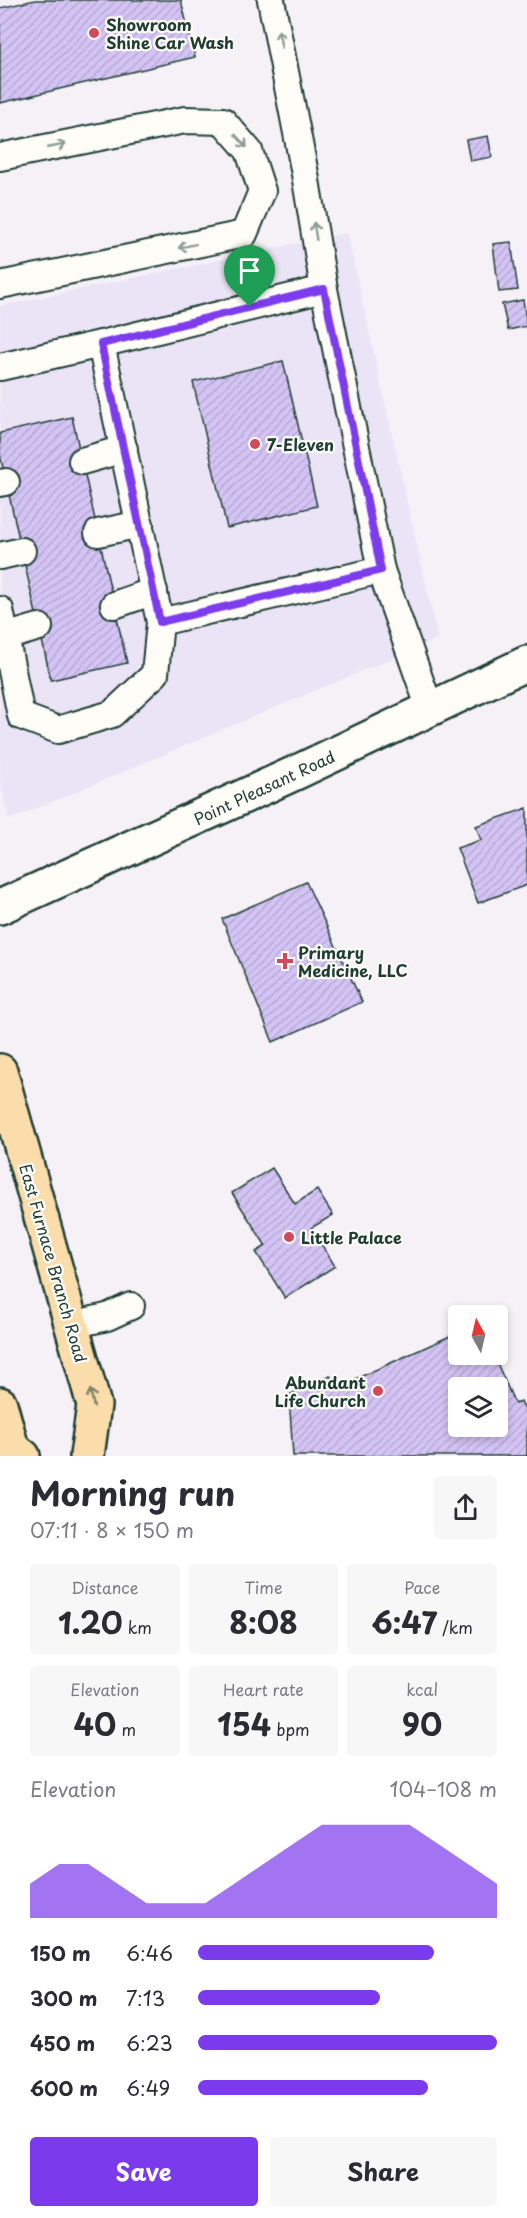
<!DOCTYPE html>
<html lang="en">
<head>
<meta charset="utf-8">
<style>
  :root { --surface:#fff; --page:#f7f7f7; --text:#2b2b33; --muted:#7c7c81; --accent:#7c3aed }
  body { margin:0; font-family:"Playpen Sans",sans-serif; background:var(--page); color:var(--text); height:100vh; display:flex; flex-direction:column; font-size:22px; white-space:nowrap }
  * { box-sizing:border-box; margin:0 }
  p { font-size:20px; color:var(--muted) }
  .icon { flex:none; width:33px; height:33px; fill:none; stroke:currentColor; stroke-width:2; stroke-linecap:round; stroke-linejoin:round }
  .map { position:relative; height:1456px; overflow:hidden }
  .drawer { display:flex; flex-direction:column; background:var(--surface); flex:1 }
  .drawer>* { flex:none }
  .needle { width:39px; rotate:352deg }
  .fabs { position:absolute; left:448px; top:1305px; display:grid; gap:12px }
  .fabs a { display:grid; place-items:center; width:60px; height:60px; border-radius:6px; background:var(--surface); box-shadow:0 3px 9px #0003; font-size:30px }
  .pin { position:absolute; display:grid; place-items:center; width:51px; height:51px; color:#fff; margin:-62px -26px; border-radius:50% 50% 50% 0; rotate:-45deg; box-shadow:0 0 6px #0007 }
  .pin .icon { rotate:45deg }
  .round { display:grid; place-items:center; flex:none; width:63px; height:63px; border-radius:6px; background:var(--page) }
  .headline { display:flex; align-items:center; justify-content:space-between; height:102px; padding:0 30px }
  h1 { font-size:33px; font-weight:700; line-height:45px }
  .figures { display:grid; grid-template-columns:repeat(3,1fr); gap:9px; height:102px; padding:6px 30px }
  .figures div { display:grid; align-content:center; border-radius:6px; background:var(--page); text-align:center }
  .figures b { font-size:30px; font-weight:700 }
  .figures small { font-size:16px; font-weight:400 }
  .figures p { font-size:16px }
  .chart { height:168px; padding:12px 30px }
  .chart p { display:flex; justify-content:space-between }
  .chart svg { width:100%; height:108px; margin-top:6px; fill:var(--accent); opacity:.7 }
  .cta { display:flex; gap:12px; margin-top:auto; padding:12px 30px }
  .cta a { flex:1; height:69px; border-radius:6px; background:var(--accent); color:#fff; font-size:24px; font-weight:700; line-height:69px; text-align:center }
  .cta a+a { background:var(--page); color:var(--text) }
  ul { padding:0 30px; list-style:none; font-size:20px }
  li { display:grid; grid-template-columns:96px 72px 1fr; align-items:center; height:45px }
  li i { height:15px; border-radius:8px; background:var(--accent) }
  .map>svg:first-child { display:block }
  .built { fill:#ebe4f6 }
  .building { fill:url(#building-hatch); stroke:#1f3d34; stroke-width:1.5; fill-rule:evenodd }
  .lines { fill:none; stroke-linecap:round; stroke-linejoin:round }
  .lane-casing { stroke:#1f3d34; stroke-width:30 }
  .street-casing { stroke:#1f3d34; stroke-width:38 }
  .primary-casing { stroke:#1f3d34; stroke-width:38 }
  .lane { stroke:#fdfcf7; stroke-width:26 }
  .street { stroke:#fdfcf7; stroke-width:33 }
  .primary { stroke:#faddab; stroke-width:33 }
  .oneway { stroke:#8e9c96 }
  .oneway2 { stroke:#82856a }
  .route-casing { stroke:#fff; stroke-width:12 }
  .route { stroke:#7c3aed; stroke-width:8 }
  .poi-dot { fill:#d1495b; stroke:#fdfcf7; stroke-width:2 }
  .labels { text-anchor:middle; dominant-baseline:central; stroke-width:4.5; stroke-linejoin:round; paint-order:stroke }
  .poi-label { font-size:16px; font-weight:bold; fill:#1f3d34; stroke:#fdfcf7; text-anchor:start }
  .street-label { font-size:16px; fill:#1f3d34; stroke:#fdfcf7 }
</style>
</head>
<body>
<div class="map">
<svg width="527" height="1456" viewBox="0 0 527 1456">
  <defs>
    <pattern id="building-hatch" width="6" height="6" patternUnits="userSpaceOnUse" patternTransform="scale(1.5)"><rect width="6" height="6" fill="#d4c4f5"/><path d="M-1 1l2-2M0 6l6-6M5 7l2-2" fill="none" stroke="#b6a9d3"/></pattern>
  </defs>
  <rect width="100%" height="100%" fill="#f5f1f7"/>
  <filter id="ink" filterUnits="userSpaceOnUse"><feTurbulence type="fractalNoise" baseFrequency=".0167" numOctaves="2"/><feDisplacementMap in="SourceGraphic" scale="12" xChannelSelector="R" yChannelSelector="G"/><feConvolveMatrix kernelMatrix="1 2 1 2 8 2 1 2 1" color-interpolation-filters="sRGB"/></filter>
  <g filter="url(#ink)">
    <polygon class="built" points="347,233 438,639 9,820 0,782 0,306"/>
    <g class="building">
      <polygon points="35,0 181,0 195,57 0,103 0,8"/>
      <polygon points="488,136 492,157 470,161 466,140"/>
      <polygon points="511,242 518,290 499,292 493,244"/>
      <polygon points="523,300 527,326 508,330 502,304"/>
      <polygon points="283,361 317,506 227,528 193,382"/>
      <polygon points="72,417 127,663 51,680 0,455 0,433"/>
      <polygon points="527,808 527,885 478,903 457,848 481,840 476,826"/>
      <polygon points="306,882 362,1002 273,1042 222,919"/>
      <polygon points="272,1168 295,1204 317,1190 333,1215 311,1228 335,1266 285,1298 256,1252 266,1246 232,1193"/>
      <path d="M459 1332V1354H493L515 1404 521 1401 527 1415V1456H293L289 1395 330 1376 340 1386ZM459 1388H498V1426H459Z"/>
    </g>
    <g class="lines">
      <defs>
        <g id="lane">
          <polyline points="271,0 305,174 324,289 381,570"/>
          <polyline points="0,157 185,120 223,121 249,151 262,191 244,234 0,285"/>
          <polyline points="101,344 324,289"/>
          <polyline points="0,367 101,344 160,622 381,570 430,709"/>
          <polyline points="82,461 124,449"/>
          <polyline points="0,483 6,482"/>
          <polyline points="98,533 140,524"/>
          <polyline points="0,556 22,551"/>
          <polyline points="114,605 154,591"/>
          <polyline points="0,610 21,716 58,730 112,714 155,674 160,622"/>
          <polyline points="5,637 39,627"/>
          <polyline points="71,1325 107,1317 131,1306"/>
        </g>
        <polyline id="street" points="0,907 295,773 527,663"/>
        <g id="primary">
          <polyline points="0,1071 94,1405 87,1456"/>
          <polyline points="0,1404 12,1448 23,1456"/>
        </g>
      </defs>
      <use href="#lane" class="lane-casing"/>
      <use href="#street" class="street-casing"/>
      <use href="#primary" class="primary-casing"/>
      <use href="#lane" class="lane"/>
      <use href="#street" class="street"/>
      <use href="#primary" class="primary"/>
    </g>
    <defs><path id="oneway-shaft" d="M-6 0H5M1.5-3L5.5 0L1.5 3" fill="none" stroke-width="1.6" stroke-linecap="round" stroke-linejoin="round" transform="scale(1.5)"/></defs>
    <g class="oneway">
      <use href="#oneway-shaft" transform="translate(280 39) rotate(-101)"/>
      <use href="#oneway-shaft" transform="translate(241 141) rotate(48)"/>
      <use href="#oneway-shaft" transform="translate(57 146) rotate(-11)"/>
      <use href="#oneway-shaft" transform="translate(315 231) rotate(-99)"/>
      <use href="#oneway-shaft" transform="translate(187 246) rotate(168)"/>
    </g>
    <use class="oneway2" href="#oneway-shaft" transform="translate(92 1398) rotate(-102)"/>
  </g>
  <g class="lines" filter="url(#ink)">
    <defs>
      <polygon id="route" points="324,289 381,570 160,622 101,344"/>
    </defs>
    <use href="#route" class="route-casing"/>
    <use href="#route" class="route"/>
  </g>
  <g class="poi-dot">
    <circle cx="94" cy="33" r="6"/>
    <circle cx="255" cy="444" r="6"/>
    <path d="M282 952h6v6h6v6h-6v6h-6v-6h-6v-6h6z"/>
    <circle cx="289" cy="1237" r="6"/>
    <circle cx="378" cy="1391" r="6"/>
  </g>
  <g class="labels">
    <g class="poi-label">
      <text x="106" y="24">Showroom<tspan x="106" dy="18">Shine Car Wash</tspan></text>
      <text x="267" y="444">7-Eleven</text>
      <text x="298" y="952">Primary<tspan x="298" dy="18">Medicine, LLC</tspan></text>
      <text x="301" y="1237">Little Palace</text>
      <text x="366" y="1382" text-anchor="end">Abundant<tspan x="366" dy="18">Life Church</tspan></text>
    </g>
    <g class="street-label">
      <text transform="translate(264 787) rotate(-25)">Point Pleasant Road</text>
      <text transform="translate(54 1263) rotate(74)">East Furnace Branch Road</text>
    </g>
  </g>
</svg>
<div class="fabs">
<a><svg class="needle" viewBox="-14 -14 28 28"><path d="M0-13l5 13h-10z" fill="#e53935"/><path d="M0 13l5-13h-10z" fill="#7c7c81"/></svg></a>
<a><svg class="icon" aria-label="layers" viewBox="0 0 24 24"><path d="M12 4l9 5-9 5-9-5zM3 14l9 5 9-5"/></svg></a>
</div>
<div class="pin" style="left:250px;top:307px;background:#1e9e55"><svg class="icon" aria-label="arrive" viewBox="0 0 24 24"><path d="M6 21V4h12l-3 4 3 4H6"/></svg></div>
</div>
<section class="drawer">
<div class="headline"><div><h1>Morning run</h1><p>07:11 · 8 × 150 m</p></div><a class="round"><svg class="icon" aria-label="share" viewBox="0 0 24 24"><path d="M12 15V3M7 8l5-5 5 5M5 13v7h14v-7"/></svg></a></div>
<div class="figures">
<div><p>Distance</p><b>1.20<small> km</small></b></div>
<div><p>Time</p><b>8:08</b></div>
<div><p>Pace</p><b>6:47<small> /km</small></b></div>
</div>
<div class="figures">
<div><p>Elevation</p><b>40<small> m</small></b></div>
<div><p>Heart rate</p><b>154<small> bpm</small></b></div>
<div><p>kcal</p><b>90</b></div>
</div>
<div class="chart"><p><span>Elevation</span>104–108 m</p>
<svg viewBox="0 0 160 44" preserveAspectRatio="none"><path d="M0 44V30L10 22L20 22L30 30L40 38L50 38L60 38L70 30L80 22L90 14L100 6L110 6L120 6L130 6L140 14L150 22L160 30V44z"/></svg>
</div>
<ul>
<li><b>150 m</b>6:46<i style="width:79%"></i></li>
<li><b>300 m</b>7:13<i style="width:61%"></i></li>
<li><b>450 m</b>6:23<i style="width:100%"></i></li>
<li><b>600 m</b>6:49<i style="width:77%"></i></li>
</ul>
<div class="cta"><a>Save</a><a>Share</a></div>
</section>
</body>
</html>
